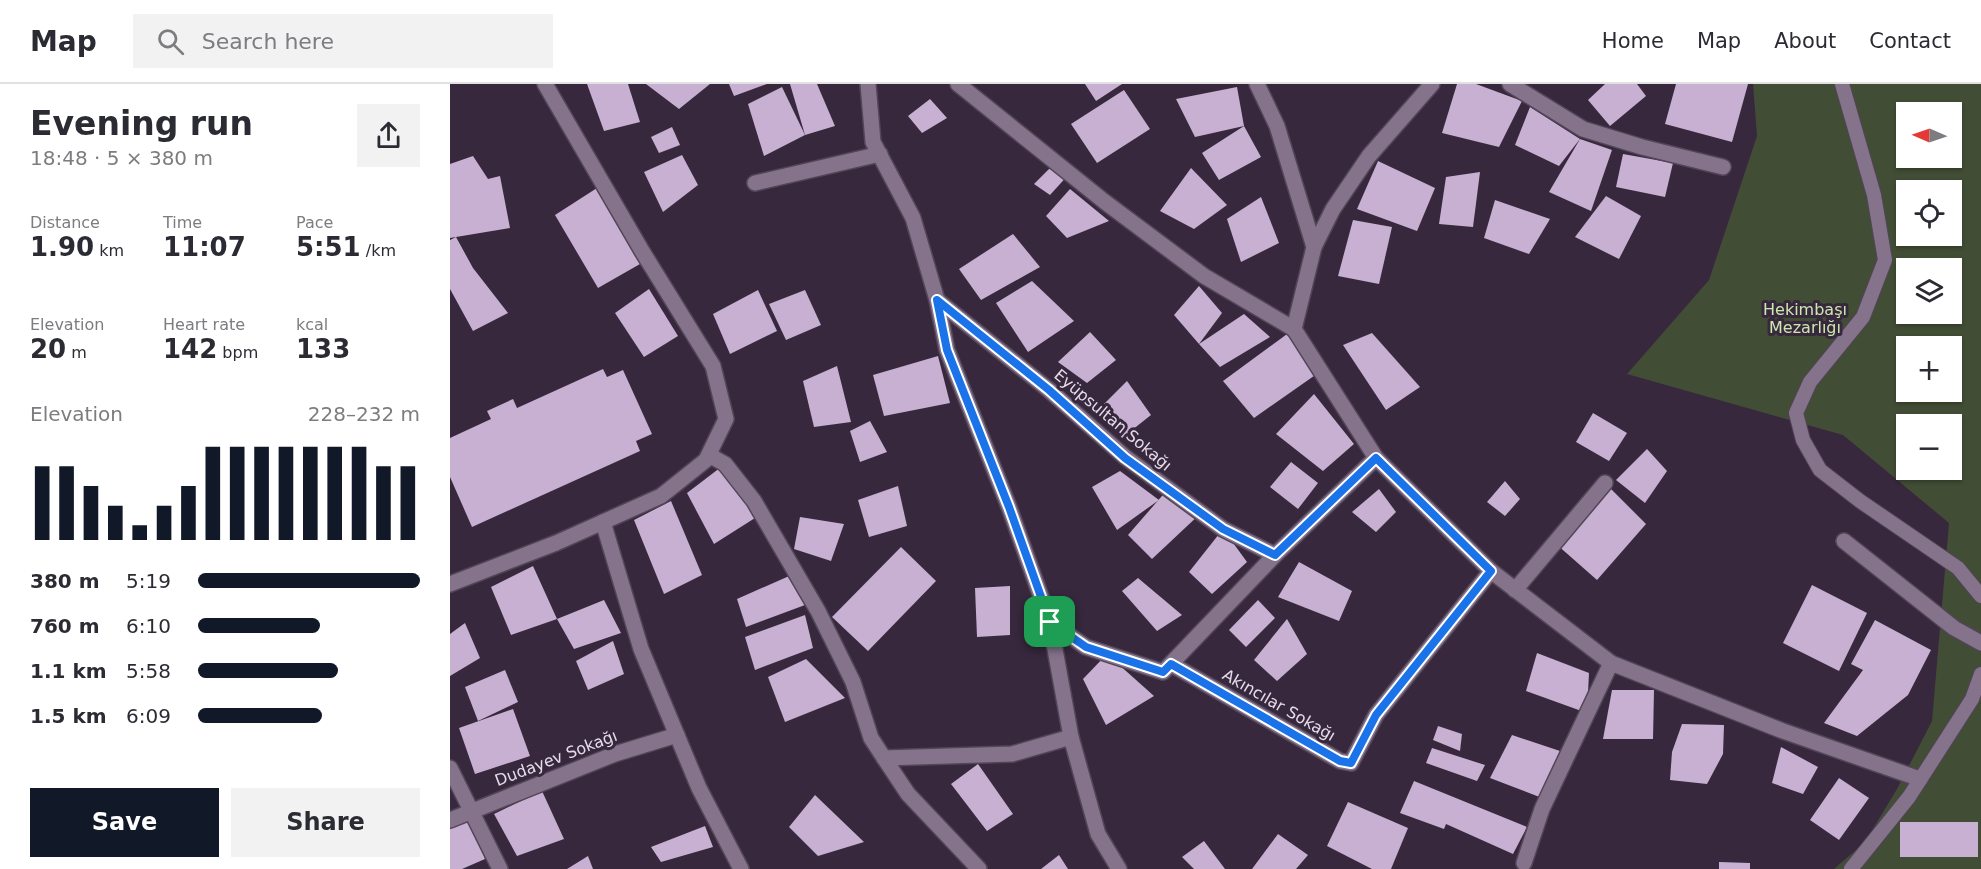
<!DOCTYPE html>
<html lang="en">
<head>
<meta charset="utf-8">
<style>
  :root { --surface:#fff; --page:#f2f2f3; --text:#2b2b33; --muted:#7c7c81; --line:#e1e1e2; --accent:#111827 }
  body { margin:0; font-family:"DejaVu Sans",sans-serif; background:var(--page); color:var(--text); height:100vh; display:flex; flex-direction:column; font-size:22px; white-space:nowrap }
  * { box-sizing:border-box; margin:0 }
  p { font-size:20px; color:var(--muted) }
  .icon { flex:none; width:33px; height:33px; fill:none; stroke:currentColor; stroke-width:2; stroke-linecap:round; stroke-linejoin:round }
  .map { position:relative; flex:1; overflow:hidden }
  .drawer { display:flex; flex-direction:column; background:var(--surface); width:450px }
  .drawer>* { flex:none }
  .needle { width:39px; rotate:272deg }
  .tools { position:absolute; left:1446px; top:18px; display:grid; gap:12px }
  .tools a { display:grid; place-items:center; width:66px; height:66px; border-radius:0px; background:var(--surface); box-shadow:0 2px 4px #0004; font-size:30px }
  .pin { position:absolute; display:grid; place-items:center; width:51px; height:51px; color:#fff; margin:-26px; border-radius:12px; box-shadow:0 3px 9px #0006 }
  .round { display:grid; place-items:center; flex:none; width:63px; height:63px; border-radius:0px; background:var(--page) }
  .summary { display:flex; align-items:center; justify-content:space-between; height:102px; padding:0 30px }
  h1 { font-size:33px; font-weight:800; line-height:45px }
  .stats { display:grid; grid-template-columns:repeat(3,1fr); gap:9px; height:102px; padding:6px 30px }
  .stats div { display:grid; align-content:center }
  .stats b { font-size:26px; font-weight:800 }
  .stats small { font-size:16px; font-weight:400 }
  .stats p { font-size:16px }
  .chart { height:168px; padding:12px 30px }
  .chart p { display:flex; justify-content:space-between }
  .chart svg { width:100%; height:108px; margin-top:6px; stroke:var(--accent); stroke-width:6 }
  .cta { display:flex; gap:12px; margin-top:auto; padding:12px 30px }
  .cta a { flex:1; height:69px; border-radius:0px; background:var(--accent); color:#fff; font-size:24px; font-weight:800; line-height:69px; text-align:center }
  .cta a+a { background:var(--page); color:var(--text) }
  ul { padding:0 30px; list-style:none; font-size:20px }
  li { display:grid; grid-template-columns:96px 72px 1fr; align-items:center; height:45px }
  li i { height:15px; border-radius:8px; background:var(--accent) }
  header { display:flex; align-items:center; gap:36px; box-sizing:border-box; height:84px; padding:0 30px; background:var(--surface); border-bottom:2px solid var(--line) }
  header strong { font-size:28px }
  nav { display:flex; gap:33px; margin-inline-start:auto; font-size:21px }
  .search { width:420px; height:54px; background:var(--page); display:flex; align-items:center; gap:15px; box-sizing:border-box; padding:0 21px; border-radius:0px; color:var(--muted); font-size:22px }
  main { display:flex; flex:1; min-height:0 }
  .map>svg:first-child { display:block }
  .green { fill:#424d35; fill-rule:evenodd }
  .building { fill:#c7b0d1 }
  .lines { fill:none; stroke-linecap:round; stroke-linejoin:round }
  .service-casing { stroke:#524557; stroke-width:16 }
  .minor-casing { stroke:#524557; stroke-width:18 }
  .service { stroke:#85738c; stroke-width:14 }
  .minor { stroke:#85738c; stroke-width:15 }
  .route-casing { stroke:#fff; stroke-width:12 }
  .route { stroke:#1a73e8; stroke-width:8 }
  .labels { text-anchor:middle; dominant-baseline:central; stroke-width:6; stroke-linejoin:round; paint-order:stroke }
  .park-label { font-size:16px; fill:#cce7ac; stroke:#37283d }
  .street-label { font-size:16px; fill:#e5dbe9; stroke:#37283d }
</style>
</head>
<body>
<header>
<strong>Map</strong>
<div class="search"><svg class="icon" aria-label="search" viewBox="0 0 24 24"><circle cx="10" cy="10" r="6"/><path d="M15 15l6 6"/></svg>Search here</div>
<nav><a>Home</a><a>Map</a><a>About</a><a>Contact</a></nav>
</header>
<main>
<section class="drawer">
<div class="summary"><div><h1>Evening run</h1><p>18:48 · 5 × 380 m</p></div><a class="round"><svg class="icon" aria-label="share" viewBox="0 0 24 24"><path d="M12 15V3M7 8l5-5 5 5M5 13v7h14v-7"/></svg></a></div>
<div class="stats">
<div><p>Distance</p><b>1.90<small> km</small></b></div>
<div><p>Time</p><b>11:07</b></div>
<div><p>Pace</p><b>5:51<small> /km</small></b></div>
</div>
<div class="stats">
<div><p>Elevation</p><b>20<small> m</small></b></div>
<div><p>Heart rate</p><b>142<small> bpm</small></b></div>
<div><p>kcal</p><b>133</b></div>
</div>
<div class="chart"><p><span>Elevation</span>228–232 m</p>
<svg viewBox="0 0 160 44" preserveAspectRatio="none"><path d="M5 44V14M15 44V14M25 44V22M35 44V30M45 44V38M55 44V30M65 44V22M75 44V6M85 44V6M95 44V6M105 44V6M115 44V6M125 44V6M135 44V6M145 44V14M155 44V14"/></svg>
</div>
<ul>
<li><b>380 m</b>5:19<i style="width:100%"></i></li>
<li><b>760 m</b>6:10<i style="width:55%"></i></li>
<li><b>1.1 km</b>5:58<i style="width:63%"></i></li>
<li><b>1.5 km</b>6:09<i style="width:56%"></i></li>
</ul>
<div class="cta"><a>Save</a><a>Share</a></div>
</section>
<div class="map">
<svg width="1531" height="785" viewBox="0 0 1531 785">
  <rect width="100%" height="100%" fill="#37283d"/>
  <path class="green" d="M1303 0H1531V785H1384L1415 758 1447 705 1482 637 1499 439 1393 351 1177 290 1259 196 1307 52ZM1456 28H1502V74H1456ZM1456 106H1502V152H1456ZM1456 184H1502V230H1456ZM1456 262H1502V308H1456ZM1456 340H1502V386H1456Z"/>
  <g class="building">
    <polygon points="137,0 178,0 190,38 154,47"/>
    <polygon points="196,0 260,0 229,25"/>
    <polygon points="279,0 317,0 284,12"/>
    <polygon points="340,0 367,0 385,42 355,51"/>
    <polygon points="635,0 672,0 646,17"/>
    <polygon points="1007,0 1026,0 1072,17 1049,63 992,49"/>
    <polygon points="1155,0 1187,0 1196,12 1160,42 1138,16"/>
    <polygon points="1226,0 1298,0 1282,58 1215,40"/>
    <polygon points="332,3 355,51 314,72 298,20"/>
    <polygon points="787,3 794,42 811,73 769,96 752,69 794,42 745,53 726,15"/>
    <polygon points="674,6 700,45 647,79 621,40"/>
    <polygon points="480,15 497,34 472,49 458,32"/>
    <polygon points="1080,23 1130,55 1109,82 1065,61"/>
    <polygon points="222,43 230,61 209,69 201,53"/>
    <polygon points="1130,55 1162,66 1141,127 1099,108"/>
    <polygon points="1173,70 1223,79 1215,113 1166,103"/>
    <polygon points="232,71 248,101 213,128 194,88"/>
    <polygon points="23,72 38,95 50,92 60,144 0,154 0,80"/>
    <polygon points="928,77 985,104 967,147 907,125"/>
    <polygon points="741,84 777,121 744,145 710,127"/>
    <polygon points="599,85 620,89 600,111 584,100"/>
    <polygon points="1030,88 1023,143 989,140 996,93"/>
    <polygon points="147,104 197,176 148,204 105,131"/>
    <polygon points="620,105 659,137 617,154 596,132"/>
    <polygon points="1156,112 1191,132 1169,175 1125,153"/>
    <polygon points="811,113 829,159 791,178 777,135"/>
    <polygon points="1045,116 1100,135 1079,170 1034,154"/>
    <polygon points="903,136 942,143 929,200 888,192"/>
    <polygon points="563,150 590,183 531,216 509,185"/>
    <polygon points="6,153 23,184 58,229 23,247 0,205 0,156"/>
    <polygon points="582,197 624,237 578,268 546,219"/>
    <polygon points="749,202 772,229 749,260 724,231"/>
    <polygon points="199,205 228,252 194,273 165,229"/>
    <polygon points="308,206 327,247 280,270 263,230"/>
    <polygon points="355,206 371,241 336,256 319,220"/>
    <polygon points="794,230 820,253 770,283 749,260"/>
    <polygon points="844,245 871,287 804,334 773,297"/>
    <polygon points="640,248 666,276 637,299 608,278"/>
    <polygon points="922,249 970,303 936,326 893,261"/>
    <polygon points="488,272 500,319 434,332 423,291"/>
    <polygon points="387,282 401,338 364,343 353,297"/>
    <polygon points="153,285 157,293 173,286 202,350 186,357 190,367 22,443 0,393 0,354 41,335 37,327 63,315 67,324"/>
    <polygon points="677,297 701,331 672,354 651,323"/>
    <polygon points="864,310 904,360 873,387 826,350"/>
    <polygon points="1143,329 1177,349 1159,377 1126,358"/>
    <polygon points="420,337 437,368 410,378 400,347"/>
    <polygon points="1197,365 1217,387 1195,419 1166,396"/>
    <polygon points="841,378 868,399 848,425 820,403"/>
    <polygon points="275,380 305,434 264,460 237,409"/>
    <polygon points="670,387 709,416 667,446 642,403"/>
    <polygon points="1055,397 1070,415 1055,432 1037,418"/>
    <polygon points="1155,399 1196,440 1147,496 1105,459"/>
    <polygon points="448,402 457,442 419,453 408,416"/>
    <polygon points="718,405 751,429 702,475 678,451"/>
    <polygon points="929,405 946,428 926,448 902,428"/>
    <polygon points="221,417 252,491 214,510 184,436"/>
    <polygon points="350,433 394,440 381,477 344,465"/>
    <polygon points="773,445 797,478 762,510 739,488"/>
    <polygon points="451,463 486,497 418,567 382,533"/>
    <polygon points="849,478 902,507 889,537 828,513"/>
    <polygon points="83,482 107,535 154,516 171,549 124,565 107,535 61,551 41,503"/>
    <polygon points="346,489 355,521 296,543 287,515"/>
    <polygon points="688,494 732,531 707,547 672,507"/>
    <polygon points="1362,501 1417,529 1389,587 1333,559"/>
    <polygon points="560,502 560,551 527,553 525,504"/>
    <polygon points="808,516 825,534 796,563 779,546"/>
    <polygon points="355,531 363,564 305,586 295,553"/>
    <polygon points="837,535 857,570 827,597 804,576"/>
    <polygon points="1425,536 1481,566 1458,611 1407,652 1374,639 1413,586 1401,580"/>
    <polygon points="15,539 30,574 0,592 0,550"/>
    <polygon points="163,557 174,590 138,606 126,577"/>
    <polygon points="1087,569 1139,589 1137,629 1076,607"/>
    <polygon points="657,570 704,612 656,641 633,595"/>
    <polygon points="356,575 395,614 335,638 318,593"/>
    <polygon points="55,586 68,618 28,637 15,603"/>
    <polygon points="1162,606 1204,606 1203,655 1153,655"/>
    <polygon points="63,625 80,672 25,690 9,644"/>
    <polygon points="1232,640 1274,641 1273,670 1257,700 1220,696 1222,668"/>
    <polygon points="988,642 1012,650 1010,667 983,656"/>
    <polygon points="1062,651 1110,667 1092,714 1040,694"/>
    <polygon points="1331,663 1368,683 1353,710 1322,699"/>
    <polygon points="982,664 1035,681 1027,697 976,679"/>
    <polygon points="528,680 563,730 537,747 501,700"/>
    <polygon points="1389,694 1419,714 1389,756 1360,736"/>
    <polygon points="964,697 1077,743 1063,770 996,740 994,745 950,729"/>
    <polygon points="92,707 114,755 67,772 44,730"/>
    <polygon points="365,711 414,758 368,772 339,743"/>
    <polygon points="898,718 958,744 941,785 922,785 877,762"/>
    <polygon points="20,727 35,775 12,785 0,785 0,741"/>
    <rect x="1450" y="738" width="78" height="35"/>
    <polygon points="255,742 263,763 211,778 201,763"/>
    <polygon points="828,750 858,771 846,785 802,785"/>
    <polygon points="754,757 775,785 744,785 732,773"/>
    <polygon points="609,771 618,785 591,785"/>
    <polygon points="138,772 143,785 117,785"/>
    <polygon points="1269,778 1300,779 1300,785 1269,785"/>
  </g>
  <g class="lines">
    <defs>
      <g id="service">
        <polyline points="1392,0 1424,111 1435,176 1413,233 1360,298 1346,329 1353,356 1370,386 1410,417 1508,484 1531,512"/>
        <polyline points="1401,785 1459,713 1522,615 1531,590"/>
      </g>
      <g id="minor">
        <polyline points="418,0 423,58 463,134 487,216 497,266 559,423 600,538 636,563 713,588 825,471 926,374 844,245 864,163 827,42 807,0"/>
        <polyline points="508,0 655,118 754,192 844,245"/>
        <polyline points="1060,0 1133,45 1192,63 1273,83"/>
        <polyline points="305,99 430,70"/>
        <polyline points="864,163 883,125 919,72 982,0"/>
        <polyline points="487,216 599,306 675,373 773,445 825,471"/>
        <polyline points="259,371 275,380 304,417 368,527 403,598 421,654 434,674 458,710 529,785"/>
        <polyline points="926,374 1041,487 1161,579 1333,647 1470,695"/>
        <polyline points="153,438 191,565 249,704 291,785"/>
        <polyline points="1394,457 1504,544 1531,559"/>
        <polyline points="0,500 106,459 211,412 256,376 276,335 263,282 192,167 95,0"/>
        <polyline points="1065,506 1155,399"/>
        <polyline points="600,538 621,653 648,750 669,785"/>
        <polyline points="721,580 890,677 901,679 926,631 1041,487"/>
        <polyline points="434,674 562,670 621,653"/>
        <polyline points="0,684 50,785"/>
        <polyline points="0,736 165,670 227,651"/>
        <polyline points="1074,779 1092,725 1161,579"/>
      </g>
    </defs>
    <use href="#service" class="service-casing"/>
    <use href="#minor" class="minor-casing"/>
    <use href="#service" class="service"/>
    <use href="#minor" class="minor"/>
  </g>
  <g class="lines">
    <defs>
      <polygon id="route" points="487,216 599,306 675,374 773,445 825,471 926,374 1041,487 926,631 901,679 890,677 721,580 713,588 636,563 600,538 559,423 497,266"/>
    </defs>
    <use href="#route" class="route-casing"/>
    <use href="#route" class="route"/>
  </g>
  <g class="labels">
    <g class="park-label">
      <text x="1355" y="225">Hekimbaşı<tspan x="1355" dy="18">Mezarlığı</tspan></text>
    </g>
    <g class="street-label">
      <text transform="translate(663 336) rotate(40)">Eyüpsultan Sokağı</text>
      <text transform="translate(829 621) rotate(30)">Akıncılar Sokağı</text>
      <text transform="translate(106 674) rotate(-21)">Dudayev Sokağı</text>
    </g>
  </g>
</svg>
<div class="tools">
<a><svg class="needle" viewBox="-14 -14 28 28"><path d="M0-13l5 13h-10z" fill="#e53935"/><path d="M0 13l5-13h-10z" fill="#7c7c81"/></svg></a>
<a><svg class="icon" aria-label="locate" viewBox="0 0 24 24"><circle cx="12" cy="12" r="6"/><path d="M12 2v4M12 18v4M2 12h4M18 12h4"/></svg></a>
<a><svg class="icon" aria-label="layers" viewBox="0 0 24 24"><path d="M12 4l9 5-9 5-9-5zM3 14l9 5 9-5"/></svg></a>
<a>+</a>
<a>−</a>
</div>
<div class="pin" style="left:600px;top:538px;background:#1e9e55"><svg class="icon" aria-label="arrive" viewBox="0 0 24 24"><path d="M6 21V4h12l-3 4 3 4H6"/></svg></div>
</div>
</main>
</body>
</html>
